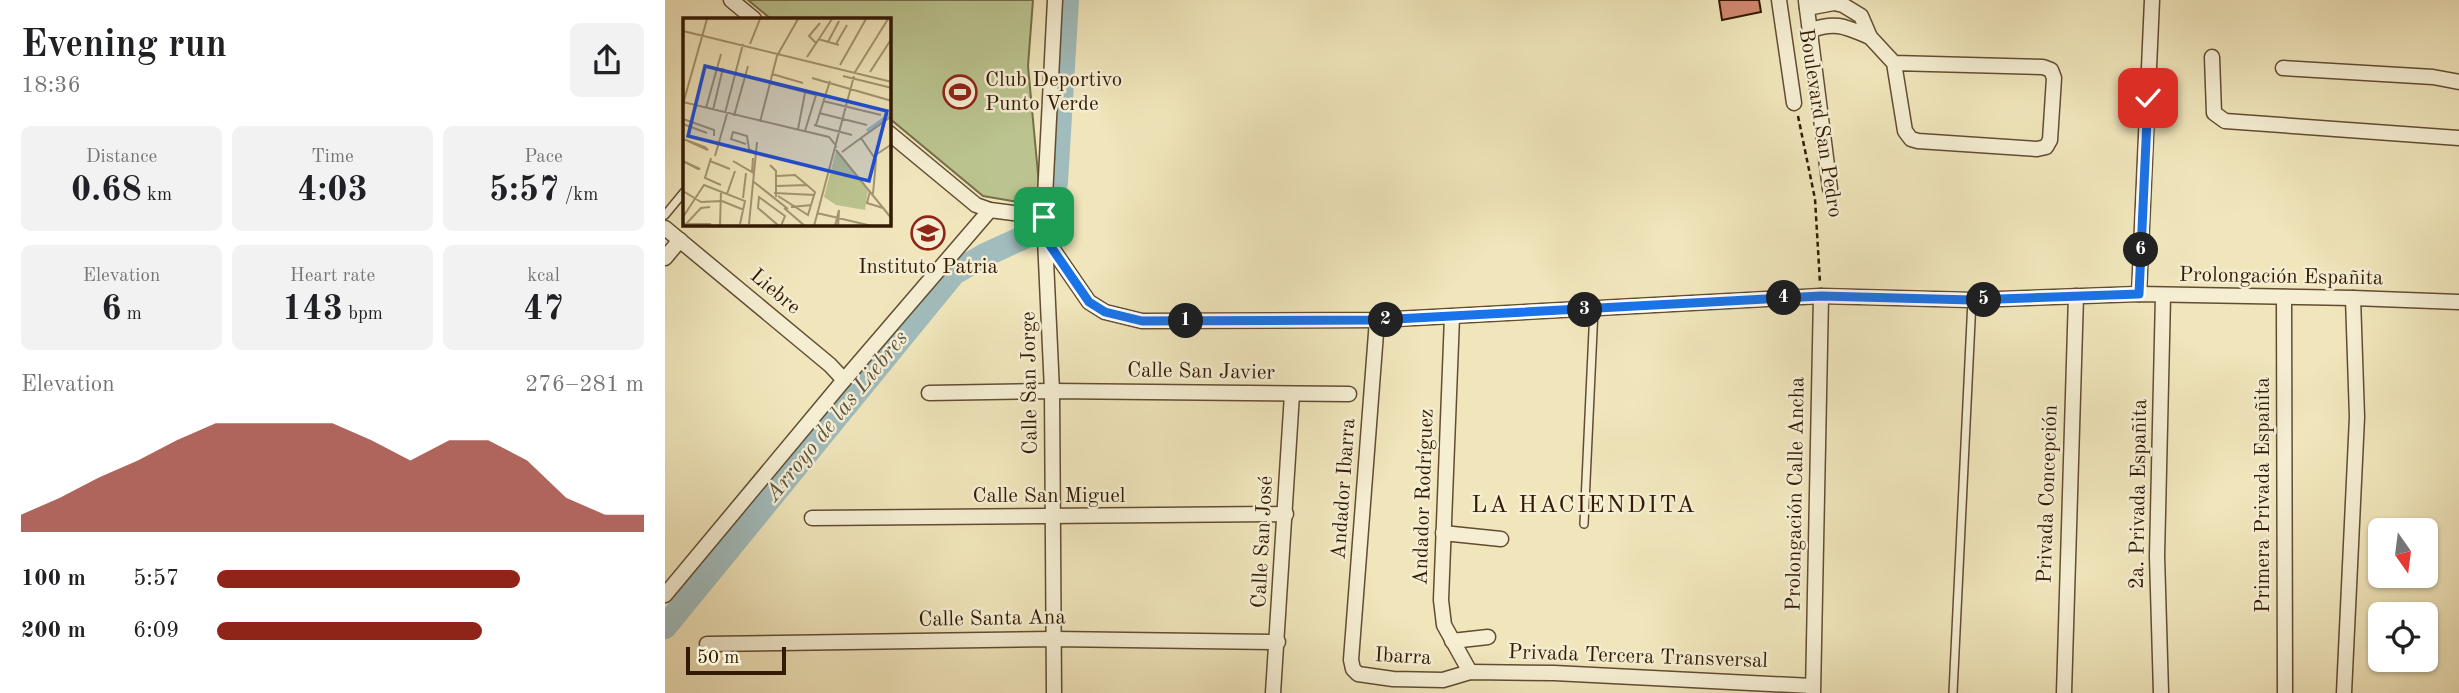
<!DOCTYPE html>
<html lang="en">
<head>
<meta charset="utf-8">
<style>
  :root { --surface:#fff; --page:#f2f2f2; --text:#202124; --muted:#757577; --accent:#8f2418 }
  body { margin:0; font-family:"Old Standard TT",serif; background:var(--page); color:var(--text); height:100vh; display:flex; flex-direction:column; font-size:26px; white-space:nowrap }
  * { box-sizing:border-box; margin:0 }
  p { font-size:23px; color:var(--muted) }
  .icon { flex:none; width:38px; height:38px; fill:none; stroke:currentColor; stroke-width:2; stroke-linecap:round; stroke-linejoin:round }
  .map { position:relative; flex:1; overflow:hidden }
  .drawer { display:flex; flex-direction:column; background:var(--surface); width:665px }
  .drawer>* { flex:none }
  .needle { width:46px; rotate:166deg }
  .tools { position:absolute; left:1703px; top:518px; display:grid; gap:14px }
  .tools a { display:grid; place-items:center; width:70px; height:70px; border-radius:10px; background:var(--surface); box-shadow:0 2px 5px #0004; font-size:35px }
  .scale { position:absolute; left:21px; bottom:18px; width:100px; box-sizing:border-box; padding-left:7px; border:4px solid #321a03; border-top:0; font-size:19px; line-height:24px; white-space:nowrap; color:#321a03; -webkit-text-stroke:5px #f5eed3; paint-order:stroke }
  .pin { position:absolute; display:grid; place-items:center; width:60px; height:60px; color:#fff; margin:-30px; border-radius:14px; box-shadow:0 4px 10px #0006 }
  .km { position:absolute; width:35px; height:35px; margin:-18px; border-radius:50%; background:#222; color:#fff; font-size:19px; line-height:35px; text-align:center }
  .round { display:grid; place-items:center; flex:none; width:74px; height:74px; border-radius:10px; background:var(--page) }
  .summary { display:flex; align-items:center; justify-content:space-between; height:119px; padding:0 21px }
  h1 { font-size:38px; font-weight:600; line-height:52px }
  .figures { display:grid; grid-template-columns:repeat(3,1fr); gap:10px; height:119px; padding:7px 21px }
  .figures div { display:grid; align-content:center; border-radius:10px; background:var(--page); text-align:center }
  .figures b { font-size:35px; font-weight:600 }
  .figures small { font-size:19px; font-weight:400 }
  .figures p { font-size:19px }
  .chart { height:196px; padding:14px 21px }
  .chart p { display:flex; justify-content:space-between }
  .chart svg { width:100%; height:126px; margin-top:7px; fill:var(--accent); opacity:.7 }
  ul { padding:0 21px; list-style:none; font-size:23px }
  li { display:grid; grid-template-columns:112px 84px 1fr; align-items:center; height:52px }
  li i { height:18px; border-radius:9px; background:var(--accent) }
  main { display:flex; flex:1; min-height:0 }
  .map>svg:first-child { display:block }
  .green { fill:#bbc490; stroke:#766f4a; stroke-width:2 }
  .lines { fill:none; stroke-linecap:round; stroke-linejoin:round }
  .river { stroke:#a1bcbc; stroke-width:24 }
  .building { fill:#d28871; stroke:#321a03; stroke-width:2 }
  .lane-casing { stroke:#624d31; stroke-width:10 }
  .street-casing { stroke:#624d31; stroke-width:17 }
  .path { stroke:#321a03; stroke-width:2.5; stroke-dasharray:5 3.5; stroke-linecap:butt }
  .lane { stroke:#f5eed3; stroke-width:7 }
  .street { stroke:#f5eed3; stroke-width:14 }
  .route-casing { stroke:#fff; stroke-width:14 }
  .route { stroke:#1a73e8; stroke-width:9 }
  .labels { text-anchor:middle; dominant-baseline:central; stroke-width:5; stroke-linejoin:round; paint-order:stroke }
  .poi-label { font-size:21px; fill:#321a03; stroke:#f5eed3; text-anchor:start }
  .street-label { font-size:21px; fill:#321a03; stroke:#f5eed3 }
  .water-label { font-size:23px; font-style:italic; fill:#595344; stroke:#f5eed3 }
  .quarter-label { font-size:24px; letter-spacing:2px; fill:#321a03; stroke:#f5eed3 }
  .inset-river { fill:none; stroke:#a1bcbc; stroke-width:3.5 }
  .inset-road { fill:none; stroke:#a49471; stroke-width:2 }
  .view { fill:#1d4ed8; fill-opacity:0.15; stroke:#1d4ed8; stroke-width:3.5 }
  .inset-edge { fill:none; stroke:#321a03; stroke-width:3.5 }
</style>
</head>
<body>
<main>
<section class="drawer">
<div class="summary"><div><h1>Evening run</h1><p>18:36</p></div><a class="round"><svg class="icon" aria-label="share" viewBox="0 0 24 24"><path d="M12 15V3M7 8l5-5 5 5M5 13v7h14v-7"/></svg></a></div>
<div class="figures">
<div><p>Distance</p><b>0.68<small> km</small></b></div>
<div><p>Time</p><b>4:03</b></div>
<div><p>Pace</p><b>5:57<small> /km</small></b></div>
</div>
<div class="figures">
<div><p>Elevation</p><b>6<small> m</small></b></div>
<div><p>Heart rate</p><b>143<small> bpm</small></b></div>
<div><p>kcal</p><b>47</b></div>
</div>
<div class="chart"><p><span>Elevation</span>276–281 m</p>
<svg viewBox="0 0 160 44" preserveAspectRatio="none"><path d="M0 44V38L10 32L20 25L30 19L40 12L50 6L60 6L70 6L80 6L90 12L100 19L110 12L120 12L130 19L140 32L150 38L160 38V44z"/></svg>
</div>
<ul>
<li><b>100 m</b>5:57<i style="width:71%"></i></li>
<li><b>200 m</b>6:09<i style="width:62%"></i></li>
</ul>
</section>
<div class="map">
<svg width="1794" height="693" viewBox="0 0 1794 693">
  <rect width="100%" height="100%" fill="#f0e5bb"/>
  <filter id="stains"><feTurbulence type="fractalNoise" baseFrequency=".00286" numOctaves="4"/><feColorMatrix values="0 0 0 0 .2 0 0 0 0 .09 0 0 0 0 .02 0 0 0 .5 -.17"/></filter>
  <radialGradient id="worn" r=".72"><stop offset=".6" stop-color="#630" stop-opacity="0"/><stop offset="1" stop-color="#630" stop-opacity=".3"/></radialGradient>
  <polygon class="green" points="83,0 368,0 363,66 376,206 318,196 224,118 224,19 106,19"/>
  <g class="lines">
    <g class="river">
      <polyline points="386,214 391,182 402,0"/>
      <polyline points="0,627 289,273 320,255 366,234"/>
    </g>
  </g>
  <polygon class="building" points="1054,0 1094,0 1096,12 1057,20"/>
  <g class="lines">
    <defs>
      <g id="lane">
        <polyline points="0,215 19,192"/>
        <polyline points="919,524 929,309"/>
        <polyline points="1288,693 1307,300"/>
      </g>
      <g id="street">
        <polyline points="66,0 89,19"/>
        <polyline points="1114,0 1129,103"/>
        <polyline points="1141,1 1165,189"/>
        <polyline points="1142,8 1169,3 1178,5 1196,16 1205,37 1229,63 1240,131 1246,139 1253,141 1372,149 1381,147 1385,140 1389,78 1386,70 1378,67 1229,63"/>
        <path d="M1146 30C1171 21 1181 27 1205 37"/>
        <polyline points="1547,57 1549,113 1560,121 1794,138"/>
        <polyline points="1618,68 1768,77 1794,82"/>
        <polyline points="224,133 311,205 325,210 379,217"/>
        <polyline points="0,228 165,365 179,380 0,595"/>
        <polyline points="382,241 424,302 440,312 477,321 712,320 1156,296 1307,300 1474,294 1688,298 1794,302"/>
        <polyline points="0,258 15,240"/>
        <polyline points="1474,294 1487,0"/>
        <polyline points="1619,297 1620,693"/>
        <polyline points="787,317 776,600 779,625 805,672"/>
        <polyline points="712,320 686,660 688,669 693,674 728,679 778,680 805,672 889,673 1147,686"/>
        <polyline points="179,380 325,210"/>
        <polyline points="264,393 387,391 684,394"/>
        <polyline points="147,518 621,514"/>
        <polyline points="778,533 836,539"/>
        <polyline points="787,641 823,637"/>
        <polyline points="42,644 389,639 613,642"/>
        <polyline points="389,693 387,391 379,217 390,0"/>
        <polyline points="608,693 627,394"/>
        <polyline points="1148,693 1156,296"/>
        <polyline points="1399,693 1411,296"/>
        <polyline points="1496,693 1492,556 1498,296"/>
        <polyline points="1679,693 1692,417 1688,298"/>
      </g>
    </defs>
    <use href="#lane" class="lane-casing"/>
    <use href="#street" class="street-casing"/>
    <polyline class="path" points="1133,116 1150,199 1155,283"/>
    <use href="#lane" class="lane"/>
    <use href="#street" class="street"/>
  </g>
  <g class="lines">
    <defs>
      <polyline id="route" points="379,217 382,241 424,302 440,312 477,321 712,320 1156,296 1307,300 1474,294 1483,98"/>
    </defs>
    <use href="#route" class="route-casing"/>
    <use href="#route" class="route"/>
  </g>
  <defs>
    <symbol id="stadium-ring" viewBox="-11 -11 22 22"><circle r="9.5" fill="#f5eed3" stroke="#8f2418" stroke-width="1.5"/><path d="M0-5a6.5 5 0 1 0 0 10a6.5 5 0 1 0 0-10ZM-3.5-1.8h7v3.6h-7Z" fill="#8f2418"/></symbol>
    <symbol id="school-ring" viewBox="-11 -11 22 22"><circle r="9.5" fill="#f5eed3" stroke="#8f2418" stroke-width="1.5"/><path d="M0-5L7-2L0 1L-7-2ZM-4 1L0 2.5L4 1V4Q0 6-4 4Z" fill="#8f2418"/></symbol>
  </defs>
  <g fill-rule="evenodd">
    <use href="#stadium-ring" x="276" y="73" width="38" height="38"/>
    <use href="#school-ring" x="244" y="214" width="38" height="38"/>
  </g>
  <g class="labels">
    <g class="poi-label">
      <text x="320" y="80">Club Deportivo<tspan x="320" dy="24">Punto Verde</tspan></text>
      <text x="263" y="267" text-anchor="middle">Instituto Patria</text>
    </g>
    <g class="street-label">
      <text transform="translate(1155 123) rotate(81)">Boulevard San Pedro</text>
      <text transform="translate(1616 277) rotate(1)">Prolongación Españita</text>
      <text transform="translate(110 292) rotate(40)">Liebre</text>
      <text transform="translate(536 372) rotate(1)">Calle San Javier</text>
      <text transform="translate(365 383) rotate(-91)">Calle San Jorge</text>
      <text transform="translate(679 489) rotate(-86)">Andador Ibarra</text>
      <text transform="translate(1131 494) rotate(-89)">Prolongación Calle Ancha</text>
      <text transform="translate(1383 494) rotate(-88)">Privada Concepción</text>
      <text transform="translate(1474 494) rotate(-89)">2a. Privada Españita</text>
      <text transform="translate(1598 495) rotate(-90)">Primera Privada Españita</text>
      <text x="384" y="496">Calle San Miguel</text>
      <text transform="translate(759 497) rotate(-88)">Andador Rodríguez</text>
      <text transform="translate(598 542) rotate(-87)">Calle San José</text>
      <text transform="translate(327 619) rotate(-1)">Calle Santa Ana</text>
      <text transform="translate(738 657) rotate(3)">Ibarra</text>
      <text transform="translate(973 657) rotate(2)">Privada Tercera Transversal</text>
    </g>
    <g class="water-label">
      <text transform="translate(172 416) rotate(-51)">Arroyo de las Liebres</text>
    </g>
    <g class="quarter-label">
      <text x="919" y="506">LA HACIENDITA</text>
    </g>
  </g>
  <g transform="translate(18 18)">
    <rect width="208" height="208" fill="#f0e5bb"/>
    <path d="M153 133 185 171 182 192 153 187 141 179Z" fill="#bbc490"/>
    <path class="inset-river" d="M184 113 209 95"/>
    <path class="inset-road" d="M0 13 209 64M135 21 156 27M145 24 156 3M133 25 126 18 137 5M67 26 77 1M153 26 164 7M124 39 149 1M157 47 183 1M172 54 205 1M187 54 209 20M89 56 120 65M160 58 209 70M129 60 209 83M87 65 133 77 122 113M140 83 198 97M0 84 146 119 154 129M0 86 24 1M23 90 38 36M30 92 40 50M42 95 60 26M136 95 184 107M51 98 65 48M0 101 31 112V118M77 104 94 38 115 1M0 106 24 115M131 107 169 117M133 107 147 63M115 111 122 75M0 121 22 129 25 132 5 123M63 126 48 121 50 114 64 118 66 131 71 134M153 132 209 201M159 134 178 120M32 138 44 96M191 138 209 126M28 140 22 160 38 167M0 143 15 151H17L2 144M27 143 47 151M50 143 69 154 70 140M87 147 93 153V179M94 158 112 157 132 174 125 197 95 178M71 164 105 191M94 168 124 167M0 173 18 184 39 183 61 192M187 173 184 185 200 190M91 175 132 177M44 176 52 153M190 176 193 142 178 120 209 98M60 180 63 155M108 189 129 187M101 190 122 208M134 195 189 208M0 199 21 167 62 183 57 206M0 206H28M3 206 18 190 27 189M66 206 74 124M37 208 38 173M96 208 75 190 76 179 102 198 98 208M131 208 171 58M152 208 156 192 155 208"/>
    <path class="view" d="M22 48 204 93 186 163 5 118Z"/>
    <rect width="208" height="208" class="inset-edge"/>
  </g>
  <rect width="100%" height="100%" filter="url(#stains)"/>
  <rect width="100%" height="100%" fill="url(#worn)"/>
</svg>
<div class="tools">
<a><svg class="needle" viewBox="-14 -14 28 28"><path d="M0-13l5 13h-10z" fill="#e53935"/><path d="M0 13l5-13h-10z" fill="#757577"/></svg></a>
<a><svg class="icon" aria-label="locate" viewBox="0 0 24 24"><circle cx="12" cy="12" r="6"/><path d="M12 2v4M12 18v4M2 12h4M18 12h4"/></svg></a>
</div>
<div class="scale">50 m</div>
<div class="pin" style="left:379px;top:217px;background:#1e9e55"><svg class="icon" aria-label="arrive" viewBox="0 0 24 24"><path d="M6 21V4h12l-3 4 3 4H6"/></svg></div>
<div class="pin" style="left:1483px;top:98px;background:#d93025"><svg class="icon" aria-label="check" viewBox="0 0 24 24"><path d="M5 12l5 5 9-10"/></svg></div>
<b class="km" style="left:521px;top:321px">1</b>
<b class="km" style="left:721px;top:320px">2</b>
<b class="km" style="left:920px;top:310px">3</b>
<b class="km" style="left:1119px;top:298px">4</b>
<b class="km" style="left:1319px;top:300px">5</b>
<b class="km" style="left:1476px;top:250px">6</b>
</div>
</main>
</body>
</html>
